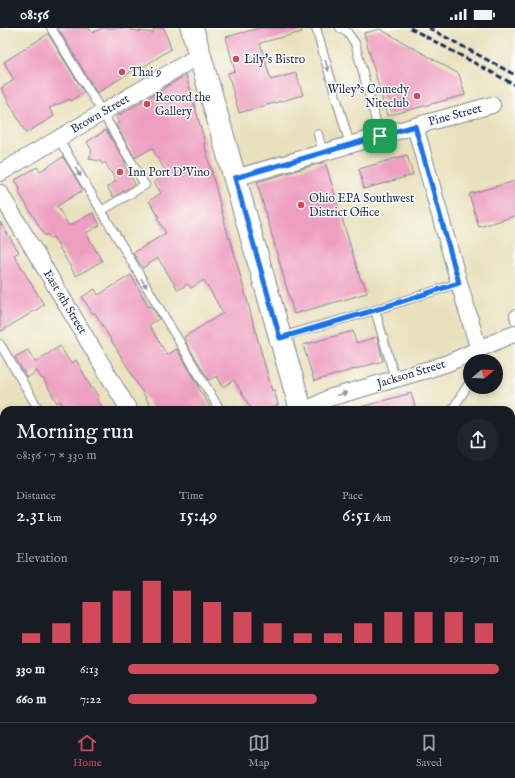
<!DOCTYPE html>
<html lang="en">
<head>
<meta charset="utf-8">
<style>
  :root { --surface:#171b24; --page:#20242c; --text:#f1f3f6; --muted:#9ea1a6; --line:#363941; --accent:#d1495b }
  body { margin:0; font-family:"IM FELL English",serif; background:var(--page); color:var(--text); height:100vh; display:flex; flex-direction:column; font-size:15px; white-space:nowrap }
  * { box-sizing:border-box; margin:0 }
  p { font-size:13px; color:var(--muted) }
  .icon { flex:none; width:22px; height:22px; fill:none; stroke:currentColor; stroke-width:2; stroke-linecap:round; stroke-linejoin:round }
  .map { position:relative; flex:1; overflow:hidden }
  .details { position:absolute; left:0px; top:378px; width:515px; height:316px; display:flex; flex-direction:column; background:var(--surface); border-radius:12px 12px 0 0; box-shadow:0 2px 6px #0003 }
  .details>* { flex:none }
  .needle { width:26px; rotate:71deg }
  .buttons { position:absolute; left:463px; top:326px; display:grid; gap:8px }
  .buttons a { display:grid; place-items:center; width:40px; height:40px; border-radius:50%; background:var(--surface); box-shadow:0 2px 6px #0003; font-size:20px }
  .pin { position:absolute; display:grid; place-items:center; width:34px; height:34px; color:#fff; margin:-17px; border-radius:8px; box-shadow:0 2px 6px #0006 }
  .round { display:grid; place-items:center; flex:none; width:42px; height:42px; border-radius:21px; background:var(--page) }
  .headline { display:flex; align-items:center; justify-content:space-between; height:68px; padding:0 16px }
  h1 { font-size:22px; font-weight:600; line-height:30px }
  .figures { display:grid; grid-template-columns:repeat(3,1fr); gap:6px; height:68px; padding:4px 16px }
  .figures div { display:grid; align-content:center }
  .figures b { font-size:20px; font-weight:600 }
  .figures small { font-size:11px; font-weight:400 }
  .figures p { font-size:11px }
  .chart { height:112px; padding:8px 16px }
  .chart p { display:flex; justify-content:space-between }
  .chart svg { width:100%; height:72px; margin-top:4px; stroke:var(--accent); stroke-width:6 }
  ul { padding:0 16px; list-style:none; font-size:13px }
  li { display:grid; grid-template-columns:64px 48px 1fr; align-items:center; height:30px }
  li i { height:10px; border-radius:5px; background:var(--accent) }
  .status { display:flex; justify-content:space-between; align-items:center; height:28px; padding:0 20px; background:var(--surface); direction:ltr }
  .status svg { height:11px; fill:currentColor }
  .menu { display:flex; justify-content:space-around; align-items:center; height:56px; border-top:1px solid var(--line); background:var(--surface); font-size:11px; color:var(--muted) }
  .menu a { display:grid; justify-items:center; gap:2px }
  .menu .active { color:var(--accent) }
  .map>svg:first-child { display:block }
  .building { fill:#ee9fc1 }
  .lines { fill:none; stroke-linecap:round; stroke-linejoin:round }
  .lane-casing { stroke:#82888e; stroke-width:10 }
  .street-casing { stroke:#82888e; stroke-width:18 }
  .secondary-casing { stroke:#82888e; stroke-width:24 }
  .primary-casing { stroke:#82888e; stroke-width:24 }
  .lane { stroke:#fff; stroke-width:8 }
  .street { stroke:#fff; stroke-width:16 }
  .secondary { stroke:#fff; stroke-width:22 }
  .primary { stroke:#fff; stroke-width:22 }
  .rail { stroke:#1b2f5e; stroke-width:3; stroke-dasharray:6 3; stroke-linecap:butt }
  .oneway { fill:#8d97ae }
  .route-casing { stroke:#fff; stroke-width:8 }
  .route { stroke:#1a73e8; stroke-width:5 }
  .poi-dot { fill:#d1495b; stroke:#fdfcf7; stroke-width:1.5 }
  .labels { text-anchor:middle; dominant-baseline:central; stroke-width:3; stroke-linejoin:round; paint-order:stroke }
  .poi-label { font-size:12px; fill:#1b2f5e; stroke:#fdfcf7; text-anchor:start }
  .street-label { font-size:12px; fill:#1b2f5e; stroke:#fdfcf7 }
</style>
</head>
<body>
<div class="status"><b>08:56</b><svg viewBox="0 0 49 12"><path d="M0 12V9h3v3zM5 12V6h3v6zM10 12V3h3v9zM15 12V0h3v12zM26 1h20v11H26zM47 4h2v5h-2z"/></svg></div>
<div class="map">
<svg width="515" height="694" viewBox="0 0 515 694">
  <rect width="100%" height="100%" fill="#fdfcf7"/>
  <filter id="ink" filterUnits="userSpaceOnUse"><feTurbulence type="fractalNoise" baseFrequency=".025" numOctaves="2"/><feDisplacementMap in="SourceGraphic" scale="8" xChannelSelector="R" yChannelSelector="G"/><feConvolveMatrix kernelMatrix="1 2 1 2 8 2 1 2 1" color-interpolation-filters="sRGB"/></filter>
  <filter id="wash" filterUnits="userSpaceOnUse"><feTurbulence type="fractalNoise" baseFrequency=".012" numOctaves="4" result="noise"/><feDisplacementMap in="SourceGraphic" scale="16" xChannelSelector="R" yChannelSelector="G"/><feGaussianBlur stdDeviation="0.9" result="paint"/><feColorMatrix in="noise" values="0 0 0 0 0 0 0 0 0 0 0 0 0 0 0 0 0 1.4 0 .05"/><feComposite in="paint" operator="in"/></filter>
  <g filter="url(#wash)">
    <rect width="100%" height="100%" fill="#e9e1be"/>
    <g id="blocks">
      <g class="building">
        <polygon points="58,0 89,0 92,5 102,0 130,0 131,2 153,5 154,0 164,0 171,21 143,39 142,37 97,65"/>
        <polygon points="260,0 301,0 302,4 260,15 271,52 296,45 303,67 239,85 228,45 235,43 226,9"/>
        <polygon points="380,1 459,46 465,67 387,88 364,5"/>
        <polygon points="48,6 84,64 71,73 70,71 49,80 54,88 26,105 1,60 14,52 4,34"/>
        <polygon points="186,47 205,115 204,115 229,211 230,210 272,363 274,361 278,377 269,382 252,382 234,352 223,359 217,348 209,352 186,315 187,314 184,309 223,285 204,252 191,260 188,256 178,262 158,230 143,240 133,225 166,205 157,190 159,189 149,173 161,165 154,154 167,146 152,120 135,130 116,97 119,94 116,89"/>
        <polygon points="106,102 126,135 124,137 135,156 113,169 107,159 116,153 105,134 102,136 100,133 89,131 92,123 87,114"/>
        <polygon points="407,127 413,147 364,161 359,141"/>
        <polygon points="63,129 83,162 57,178 69,198 93,185 100,197 86,205 102,233 76,248 53,209 50,210 47,206 45,208 19,164 20,160 15,152 37,139 40,143"/>
        <polygon points="325,134 361,253 363,253 367,265 294,286 257,154"/>
        <polygon points="515,153 515,188 479,199 469,166"/>
        <polygon points="0,194 19,224 14,227 44,277 0,304"/>
        <polygon points="131,247 149,279 151,278 159,291 149,297 167,327 177,321 199,358 198,359 212,382 153,382 95,285 93,286 82,269 95,261 98,267"/>
        <polygon points="353,303 356,315 377,309 383,333 314,353 303,317"/>
        <polygon points="60,318 71,336 76,332 92,361 93,360 99,370 97,371 104,382 65,382 60,373 57,375 43,350 42,351 37,343 27,350 15,329 28,322 35,334"/>
        <polygon points="411,365 416,382 362,382 361,379"/>
      </g>
    </g>
  </g>
  <g filter="url(#ink)">
    <use href="#blocks" fill-opacity="0" stroke="#82888e" stroke-width="1"/>
    <g class="lines">
      <defs>
        <g id="lane">
          <polyline points="51,0 102,84 145,157 101,183"/>
          <polyline points="316,0 350,117"/>
          <polyline points="340,0 347,4 355,15 380,108"/>
          <polyline points="318,106 323,125"/>
          <polyline points="58,110 220,382"/>
          <polyline points="375,282 395,351"/>
          <polyline points="515,286 514,287 515,292"/>
          <polyline points="280,309 375,282 459,255"/>
          <polyline points="0,316 39,382"/>
          <polyline points="452,382 470,354"/>
          <polyline points="511,514 515,517"/>
          <polyline points="511,562 515,556"/>
          <polyline points="0,646 4,653"/>
          <polyline points="26,690 29,694"/>
          <polyline points="296,690 298,694"/>
        </g>
        <g id="street">
          <polyline points="415,98 459,255 479,322"/>
          <polyline points="0,145 200,27"/>
          <polyline points="235,150 415,98 492,77"/>
          <polyline points="0,165 129,382"/>
          <polyline points="307,382 329,370 430,341 448,335 506,309 515,306"/>
          <polyline points="0,562 4,560"/>
          <polyline points="158,690 160,694"/>
          <polyline points="174,694 180,690"/>
        </g>
        <g id="secondary">
          <polyline points="192,0 301,382"/>
          <polyline points="411,690 413,694"/>
          <polyline points="433,690 434,694"/>
        </g>
        <g id="primary">
          <polyline points="511,494 515,487"/>
          <polyline points="387,694 389,690"/>
        </g>
      </defs>
      <use href="#lane" class="lane-casing"/>
      <use href="#street" class="street-casing"/>
      <use href="#secondary" class="secondary-casing"/>
      <use href="#primary" class="primary-casing"/>
      <use href="#lane" class="lane"/>
      <use href="#street" class="street"/>
      <use href="#secondary" class="secondary"/>
      <use href="#primary" class="primary"/>
      <g class="rail">
        <polyline points="410,0 515,57"/>
        <polyline points="429,0 515,47"/>
      </g>
    </g>
    <defs><path id="oneway-solid" d="M-6-.8H1V-3.2L6.5 0L1 3.2V.8H-6Z"/></defs>
    <g class="oneway">
      <use href="#oneway-solid" transform="translate(327 38) rotate(74)"/>
      <use href="#oneway-solid" transform="translate(78 144) rotate(59)"/>
      <use href="#oneway-solid" transform="translate(144 255) rotate(59)"/>
      <use href="#oneway-solid" transform="translate(342 366) rotate(-16)"/>
    </g>
  </g>
  <g class="lines" filter="url(#ink)">
    <defs>
      <polygon id="route" points="415,98 459,255 375,282 280,310 235,150"/>
    </defs>
    <use href="#route" class="route-casing"/>
    <use href="#route" class="route"/>
  </g>
  <g class="poi-dot">
    <circle cx="236" cy="31" r="4"/>
    <circle cx="122" cy="44" r="4"/>
    <circle cx="417" cy="68" r="4"/>
    <circle cx="147" cy="76" r="4"/>
    <circle cx="120" cy="144" r="4"/>
    <circle cx="301" cy="177" r="4"/>
  </g>
  <g class="labels">
    <g class="poi-label">
      <text x="244" y="31">Lily's Bistro</text>
      <text x="130" y="44">Thai 9</text>
      <text x="409" y="61" text-anchor="end">Wiley’s Comedy<tspan x="409" dy="14">Niteclub</tspan></text>
      <text x="155" y="69">Record the<tspan x="155" dy="14">Gallery</tspan></text>
      <text x="128" y="144">Inn Port D'Vino</text>
      <text x="309" y="170">Ohio EPA Southwest<tspan x="309" dy="14">District Office</tspan></text>
    </g>
    <g class="street-label">
      <text transform="translate(100 86) rotate(-30)">Brown Street</text>
      <text transform="translate(455 87) rotate(-15)">Pine Street</text>
      <text transform="translate(65 274) rotate(59)">East 6th Street</text>
      <text transform="translate(411 346) rotate(-17)">Jackson Street</text>
    </g>
  </g>
</svg>
<div class="buttons">
<a><svg class="needle" viewBox="-14 -14 28 28"><path d="M0-13l5 13h-10z" fill="#e53935"/><path d="M0 13l5-13h-10z" fill="#9ea1a6"/></svg></a>
</div>
<div class="pin" style="left:380px;top:108px;background:#1e9e55"><svg class="icon" aria-label="arrive" viewBox="0 0 24 24"><path d="M6 21V4h12l-3 4 3 4H6"/></svg></div>
<section class="details">
<div class="headline"><div><h1>Morning run</h1><p>08:56 · 7 × 330 m</p></div><a class="round"><svg class="icon" aria-label="share" viewBox="0 0 24 24"><path d="M12 15V3M7 8l5-5 5 5M5 13v7h14v-7"/></svg></a></div>
<div class="figures">
<div><p>Distance</p><b>2.31<small> km</small></b></div>
<div><p>Time</p><b>15:49</b></div>
<div><p>Pace</p><b>6:51<small> /km</small></b></div>
</div>
<div class="chart"><p><span>Elevation</span>192–197 m</p>
<svg viewBox="0 0 160 44" preserveAspectRatio="none"><path d="M5 44V38M15 44V32M25 44V19M35 44V12M45 44V6M55 44V12M65 44V19M75 44V25M85 44V32M95 44V38M105 44V38M115 44V32M125 44V25M135 44V25M145 44V25M155 44V32"/></svg>
</div>
<ul>
<li><b>330 m</b>6:13<i style="width:100%"></i></li>
<li><b>660 m</b>7:22<i style="width:51%"></i></li>
</ul>
</section>
</div>
<nav class="menu">
<a class="active"><svg class="icon" aria-label="home" viewBox="0 0 24 24"><path d="M3 11l9-7 9 7M6 9v11h12V9"/></svg>Home</a>
<a><svg class="icon" aria-label="map" viewBox="0 0 24 24"><path d="M3 6l6-2 6 2 6-2v14l-6 2-6-2-6 2zM9 4v14M15 6v14"/></svg>Map</a>
<a><svg class="icon" aria-label="saved" viewBox="0 0 24 24"><path d="M7 4h10v16l-5-4-5 4z"/></svg>Saved</a>
</nav>
</body>
</html>
